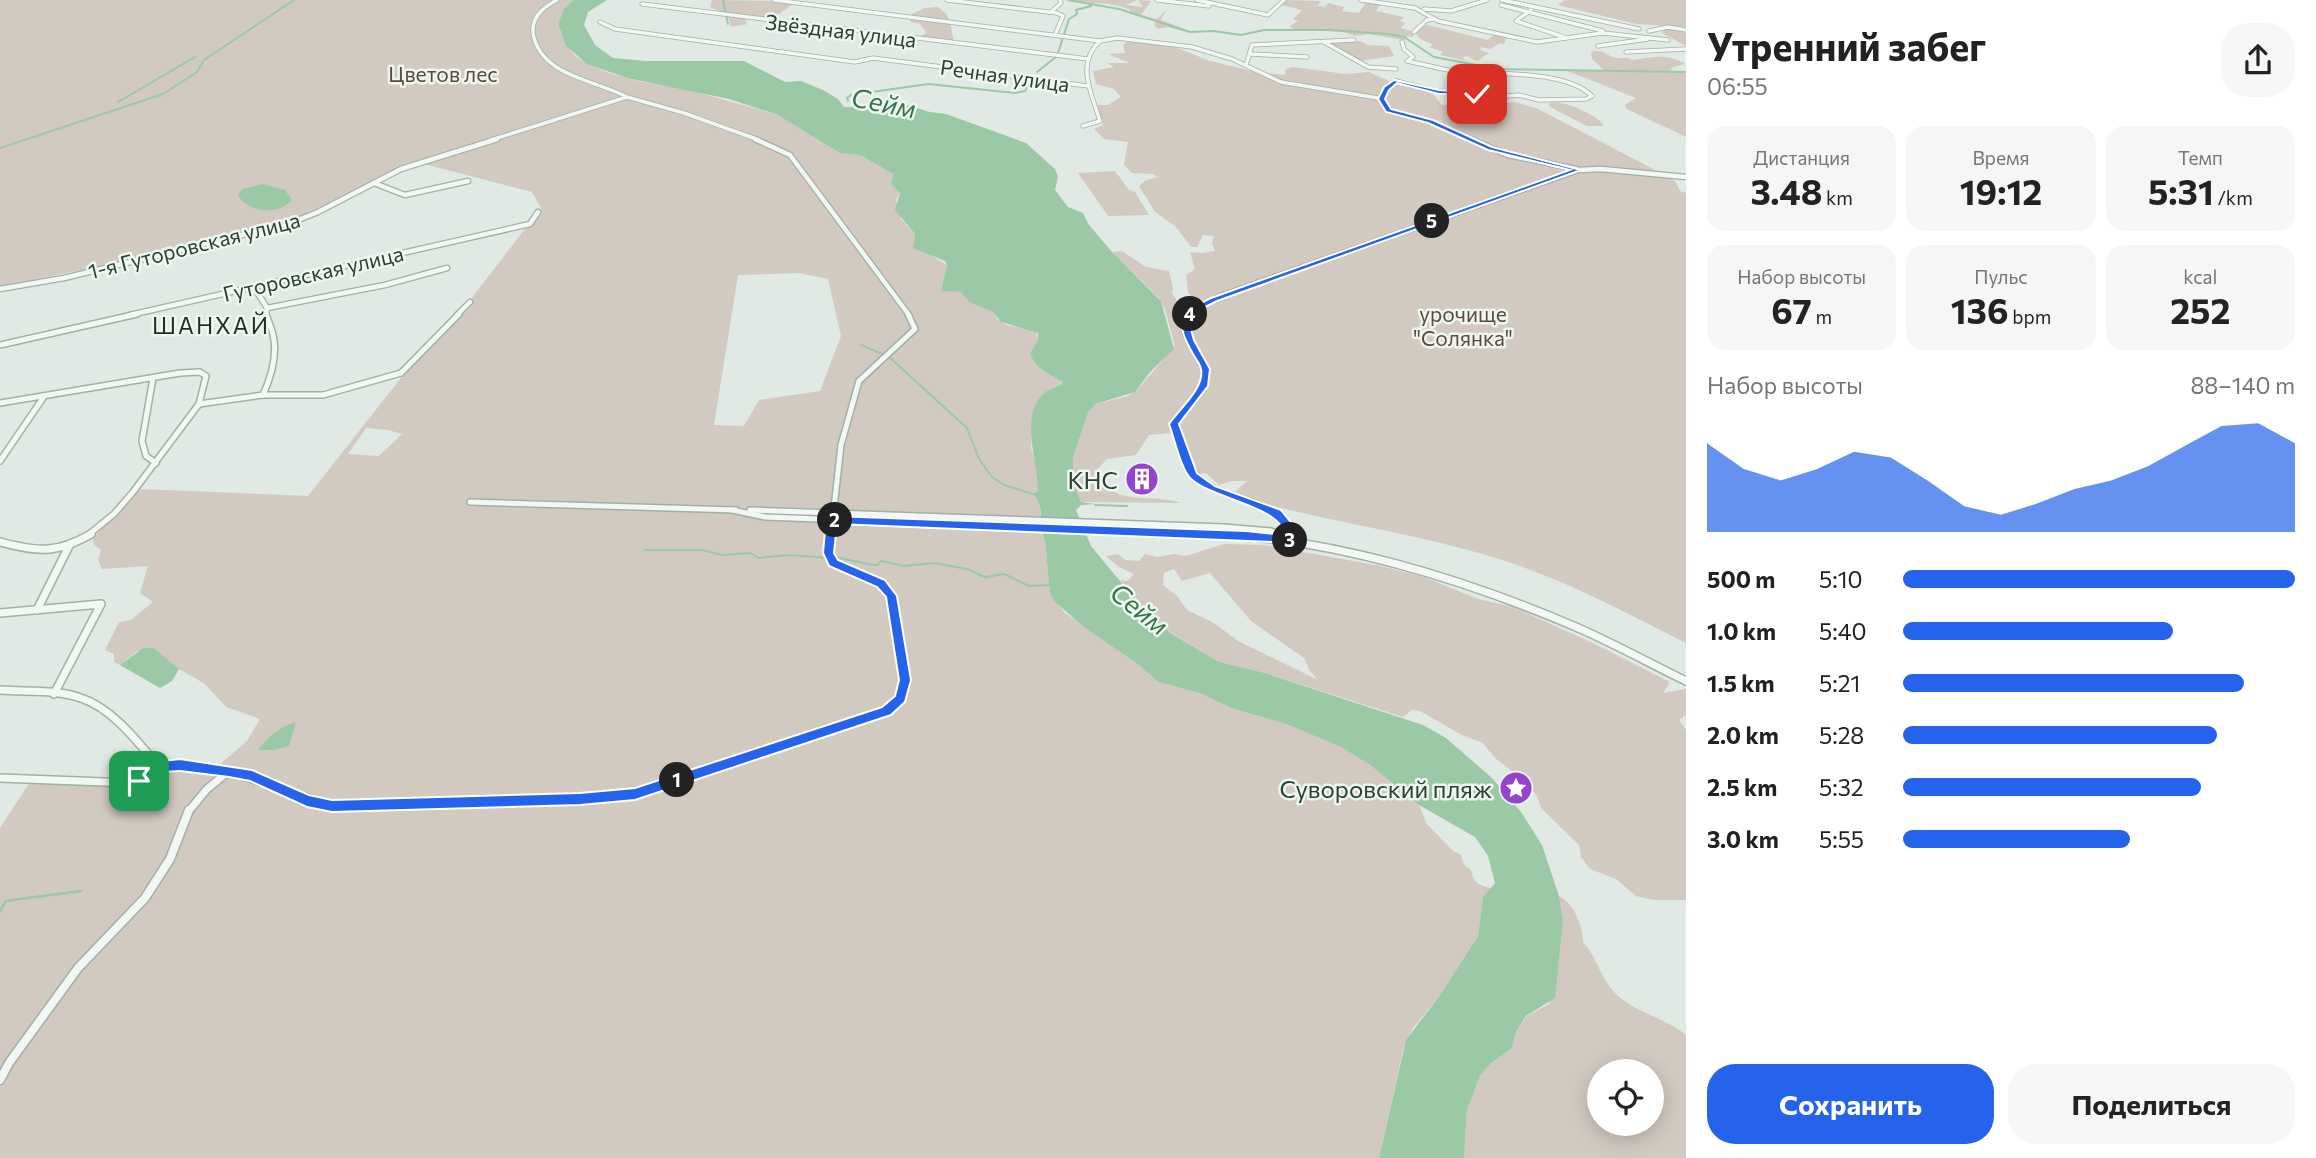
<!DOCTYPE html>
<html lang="ru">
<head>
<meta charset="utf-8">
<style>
  :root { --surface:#fff; --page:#f6f6f6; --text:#222; --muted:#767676; --accent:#2563eb }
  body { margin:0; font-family:Commissioner,sans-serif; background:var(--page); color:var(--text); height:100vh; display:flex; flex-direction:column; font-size:26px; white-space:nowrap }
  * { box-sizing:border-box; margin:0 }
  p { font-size:23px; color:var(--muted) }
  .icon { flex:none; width:38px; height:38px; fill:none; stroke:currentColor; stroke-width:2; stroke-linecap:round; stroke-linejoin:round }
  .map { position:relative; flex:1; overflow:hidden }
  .details { display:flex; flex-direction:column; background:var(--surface); width:630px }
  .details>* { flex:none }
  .tools { position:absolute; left:1587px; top:1059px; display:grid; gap:14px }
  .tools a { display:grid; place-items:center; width:77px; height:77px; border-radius:50%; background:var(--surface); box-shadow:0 4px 18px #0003; font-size:35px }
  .pin { position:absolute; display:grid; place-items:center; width:60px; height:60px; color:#fff; margin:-30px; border-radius:14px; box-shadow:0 4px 10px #0006 }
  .km { position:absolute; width:35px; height:35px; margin:-18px; border-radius:50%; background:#222; color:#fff; font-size:19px; line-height:35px; text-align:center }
  .round { display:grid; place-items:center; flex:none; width:74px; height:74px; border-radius:28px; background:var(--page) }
  .overview { display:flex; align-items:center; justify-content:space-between; height:119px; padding:0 21px }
  h1 { font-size:38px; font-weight:700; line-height:52px }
  .figures { display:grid; grid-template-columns:repeat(3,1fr); gap:10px; height:119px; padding:7px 21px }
  .figures div { display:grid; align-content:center; border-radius:18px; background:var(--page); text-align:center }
  .figures b { font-size:35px; font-weight:700 }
  .figures small { font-size:19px; font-weight:400 }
  .figures p { font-size:19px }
  .chart { height:196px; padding:14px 21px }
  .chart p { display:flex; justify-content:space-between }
  .chart svg { width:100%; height:126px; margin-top:7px; fill:var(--accent); opacity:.7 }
  .primary-button { display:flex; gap:14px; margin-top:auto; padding:14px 21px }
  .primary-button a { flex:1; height:80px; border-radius:28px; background:var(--accent); color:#fff; font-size:28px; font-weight:700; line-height:80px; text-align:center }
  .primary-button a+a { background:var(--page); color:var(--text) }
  ul { padding:0 21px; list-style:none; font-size:23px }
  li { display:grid; grid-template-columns:112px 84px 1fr; align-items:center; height:52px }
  li i { height:18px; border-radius:9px; background:var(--accent) }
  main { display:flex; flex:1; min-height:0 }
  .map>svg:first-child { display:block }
  .green { fill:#d2c9c1; fill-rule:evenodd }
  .water { fill:#9bc9a6 }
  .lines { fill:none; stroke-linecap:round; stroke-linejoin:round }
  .stream-far1 { stroke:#9bc9a6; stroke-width:2 }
  .stream { stroke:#9bc9a6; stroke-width:2.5 }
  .minor-far4-casing { stroke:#a1b0a6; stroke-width:5 }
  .minor-far3-casing { stroke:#a1b0a6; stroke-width:7 }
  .minor-far2-casing { stroke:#a1b0a6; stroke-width:8 }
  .minor-far1-casing { stroke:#a1b0a6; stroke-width:10 }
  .minor-casing { stroke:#a1b0a6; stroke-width:11 }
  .minor-far4 { stroke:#f2f7f4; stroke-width:3.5 }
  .minor-far3 { stroke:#f2f7f4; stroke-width:4.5 }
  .minor-far2 { stroke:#f2f7f4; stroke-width:5 }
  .minor-far1 { stroke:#f2f7f4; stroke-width:7 }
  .minor { stroke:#f2f7f4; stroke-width:8 }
  .route { fill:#2563eb; stroke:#fff; stroke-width:2 }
  .labels { text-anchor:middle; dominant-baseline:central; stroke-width:5; stroke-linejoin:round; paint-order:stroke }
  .far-street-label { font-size:21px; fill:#284031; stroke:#eff6f1 }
  .far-park-label { font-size:21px; fill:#5b4a36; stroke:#eff6f1 }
  .far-quarter-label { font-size:23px; letter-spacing:2px; fill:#1b3123; stroke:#eff6f1 }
  .poi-label { font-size:24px; fill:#284031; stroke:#eff6f1; text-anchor:end }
  .water-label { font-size:26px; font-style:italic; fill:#337445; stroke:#eff6f1 }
</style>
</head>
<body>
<main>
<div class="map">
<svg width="1686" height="1158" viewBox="0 0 1686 1158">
  <rect width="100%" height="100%" fill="#e0e9e3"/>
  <g class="green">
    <path d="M0 0H573L563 11 558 24C562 37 567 48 577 57 594 72 666 92 686 83L697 92 778 115 803 128 838 152 860 155 893 174 891 184 900 193 896 200 901 219 915 234 914 242 920 249 947 265 941 290 962 292 969 302 993 312 998 320 1006 325 1036 331 1038 340 1030 353C1038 369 1048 374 1063 382L1047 391 1032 431 1031 448 1038 473 1042 535 1045 541 1050 593 1064 612 1139 665 1158 682 1200 693 1231 708 1286 724 1341 747 1370 765 1419 805 1426 823 1452 850 1461 855 1464 865 1471 870C1473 883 1480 886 1493 889L1483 897 1478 936 1440 995 1413 1028 1403 1050 1379 1158H0V828L28 785 39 782 122 786 143 782 159 771 211 772 247 741 260 719 226 707 205 684 179 669 154 648 137 651 120 665 114 662V654L105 650 119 622 131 620 153 602 140 593 148 566 102 569 98 560 101 550 94 545 93 538 139 489 308 496 404 374 471 299 541 208 532 192 420 163 401 169 308 217 214 242 0 287ZM799 273 828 279 841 336 820 391 759 400 744 426 714 425 738 275ZM366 428 388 430 402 434 379 456 348 454Z"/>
    <polygon points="712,0 791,1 793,4 779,14 747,19 745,22 748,24 731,27 728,16 710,7"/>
    <path d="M1071 0H1137L1126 5 1143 7 1138 0 1151 1 1141 15 1157 19 1166 10 1161 20 1182 28 1184 31 1167 27 1158 29 1154 25 1156 21 1130 14V10C1114 1 1090 5 1071 0Z"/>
    <polygon points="1284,0 1321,1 1318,6 1325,7 1328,3 1344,7 1342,11 1359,13 1366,2 1380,5 1376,11 1404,17 1400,21 1406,23 1400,28 1412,31 1414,37 1408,36 1404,40 1369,34 1355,36 1338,30 1294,31 1290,26 1298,21 1293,19 1302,10 1281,5"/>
    <polygon points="1565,0 1686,0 1686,30 1684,30 1686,32 1686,46 1662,33 1666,26 1636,24 1558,5"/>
    <path d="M937 7C955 16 949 32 955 42L915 38 927 33 920 24 910 22 912 14 925 8Z"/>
    <polygon points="1423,24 1488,40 1495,34 1507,37 1504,44 1500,43 1490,49 1481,47 1480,50 1489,53 1477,61 1467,56 1462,58 1467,61 1440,55 1443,52 1429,47 1433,45 1419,38 1415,31"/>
    <path d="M1130 40 1168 44 1207 60 1255 72 1285 75 1286 69 1293 67 1346 74 1369 72 1398 85 1423 87V90L1434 95 1442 105 1515 102 1538 109 1659 172 1676 182 1680 191 1686 193V643C1621 610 1556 575 1486 555 1405 531 1321 521 1241 497L1236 491 1247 481H1232L1219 485 1206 473 1195 474 1184 448 1181 432 1149 435 1136 455 1107 459 1097 470 1095 481C1105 486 1115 494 1126 496 1139 499 1173 498 1180 503L1081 502 1073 483V459L1088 413 1095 404 1128 396 1137 390 1175 346 1165 309 1158 297 1112 252 1122 251 1146 267 1169 271 1173 288 1172 293C1181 306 1185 316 1202 310L1200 304 1188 293 1186 275 1195 269 1190 252 1203 253 1215 251 1212 243 1214 236 1203 235 1197 247H1191L1176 227 1155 212 1139 186 1146 180 1158 177 1153 174 1132 173 1124 165 1128 142 1104 139 1094 129 1103 125 1097 105H1108L1121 97 1114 89 1096 84 1093 71 1114 67 1107 63H1130L1108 54 1125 53 1123 45Z"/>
    <polygon points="1322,40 1360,41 1368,45 1389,46 1394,56 1360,61"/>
    <path d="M1595 51C1605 50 1607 56 1616 58 1623 59 1625 56 1632 60 1650 58 1666 52 1685 64L1670 68 1673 70 1663 72H1686V137L1627 109 1625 105 1636 98 1565 70 1633 71 1604 70 1592 59 1591 52Z"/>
    <path d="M1556 102C1570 104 1598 115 1604 126H1587L1550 107 1549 103Z"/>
    <polygon points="1115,171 1129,190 1135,192 1149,215 1108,216 1078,173"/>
    <path d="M1224 544 1264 545 1381 566 1424 577 1478 599 1513 607 1593 643 1668 681 1669 684 1663 693 1686 689V715L1679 720 1686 730V900H1654L1636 896 1616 879 1590 869 1581 857 1579 845 1541 808 1537 796 1525 781 1495 758 1483 743 1462 735 1420 711 1412 710 1403 717 1265 673 1219 662 1162 627 1120 580 1127 581 1134 574 1119 567 1106 556 1118 554 1125 560 1139 561 1145 554 1157 557 1174 554 1186 556ZM1174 569 1182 581 1210 573 1251 621 1304 658 1310 671 1318 680 1238 641 1214 623 1187 610 1177 596 1163 585 1164 573Z"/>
    <path d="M1559 896C1575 905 1582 925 1583 942 1597 957 1600 978 1615 993 1635 1013 1664 1017 1686 1035V1158H1464L1467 1110 1480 1076 1490 1064 1512 1048 1516 1032 1527 1016 1549 1004 1563 920ZM1600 1071H1652V1124H1600Z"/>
  </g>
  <g class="water">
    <path d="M573 0H607L588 12 584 25 595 45 613 58 646 61H744L785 82 801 81 823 90 838 99 844 107 906 105 930 112 946 114 1026 143 1055 169 1058 177 1055 190 1068 207 1083 213 1089 225 1112 252 1161 301 1174 349 1150 372 1135 392 1095 404 1088 413 1073 458V483L1081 502 1095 504 1081 505 1076 510 1091 546 1129 592 1169 632 1219 662 1265 673 1423 725 1446 738 1492 778 1521 812 1542 845 1559 896 1563 920 1555 998 1526 1016 1516 1032 1512 1048 1490 1064 1480 1076 1467 1110 1464 1158H1379L1406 1040 1440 995 1478 936 1483 897 1495 883 1488 856 1475 837 1419 805 1370 765 1341 747 1286 724 1231 708 1200 693 1158 682 1139 665 1084 627 1054 601 1050 593 1045 541C1037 525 1046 509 1034 494L1038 491C1038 463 1019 415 1044 393 1050 388 1058 387 1063 382 1050 374 1036 370 1030 353L1038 340V333L1001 322 993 312 969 302 961 292 941 291 947 265 945 261 913 248 915 234 895 210 900 193 891 184 893 174 860 155 840 153 778 115 729 99 627 78 587 64 566 46 558 24 564 9Z"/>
    <path d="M263 184 285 190 292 200C278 216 248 213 238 195L242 189Z"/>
    <polygon points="143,648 154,648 179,669 172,681 160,688 120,665"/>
    <path d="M296 722 289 746 275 750H258C269 736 279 727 296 722Z"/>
  </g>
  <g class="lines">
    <g class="stream-far1">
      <polyline points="723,0 728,24"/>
      <polyline points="1068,0 1119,9 1190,32 1214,31 1241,35 1264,30 1327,30 1388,34 1404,37 1434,57 1498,69 1686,72"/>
      <polyline points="1058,53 1069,19 1077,14 1076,10 1091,6"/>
      <polyline points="1037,72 1056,57"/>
      <polyline points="848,101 847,98 851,95 928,84 1015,93 1025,91 1031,80"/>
      <polyline points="118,102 195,57"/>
      <polyline points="0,148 163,94 197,72 204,60 294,0"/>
      <polyline points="861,345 882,354"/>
      <polyline points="889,357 967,428 979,459 992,477 1004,485 1036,495"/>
      <polyline points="1095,505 1127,506"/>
      <polyline points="645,550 702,550 722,555 751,553 758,558 789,555 828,558"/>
      <polyline points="835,557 872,565 878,565 881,561 904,566 934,563 967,569 985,577"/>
      <polyline points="986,577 1004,574 1029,586 1051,585"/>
    </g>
    <polyline class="stream" points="0,911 6,901 81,891"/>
    <defs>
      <g id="minor-far4">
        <path d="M557 0C542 8 529 19 534 38 545 77 596 80 627 97"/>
        <polyline points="774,0 1100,41"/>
        <polyline points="947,0 1057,13 1063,16 1055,35"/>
        <polyline points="1157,0 1209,6"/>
        <polyline points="1197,0 1268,15 1284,0"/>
        <polyline points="1361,0 1415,8 1438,21 1537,42 1603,33 1668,40"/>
        <polyline points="1502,0 1639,29"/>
        <polyline points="642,4 1088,59"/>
        <polyline points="1501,5 1603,31"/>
        <polyline points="1424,9 1451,11 1487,0"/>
        <polyline points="1531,10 1516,21 1564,37"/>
        <polyline points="1051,12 1061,3 1060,0"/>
        <polyline points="600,22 615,29 855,62 873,58 1088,86"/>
        <polyline points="1649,31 1668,27 1686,30"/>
        <polyline points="1414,32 1427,20 1435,19"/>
        <polyline points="1324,42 1368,67 1396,69"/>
        <polyline points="1598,46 1648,39"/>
        <polyline points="1626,52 1686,49"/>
        <polyline points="1251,54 1307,57"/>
        <polyline points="1246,65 1252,45 1354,40"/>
        <polyline points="1454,71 1462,79 1468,92 1466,93"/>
        <path d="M1396 81 1439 92 1492 97 1519 95 1539 100 1586 99 1592 96C1565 69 1492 75 1455 71 1439 69 1423 64 1407 61L1413 57 1404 49 1402 42"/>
        <polyline points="1381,99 1386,89 1396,81"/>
        <path d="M1083 126 1100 121C1092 94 1075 64 1100 41L1117 38 1192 47 1232 59 1281 82 1378 98 1383 101 1384 108 1388 111 1431 122 1474 140"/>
        <polyline points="491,140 627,97 684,113 759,140"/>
      </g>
      <g id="minor-far3">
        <polyline points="755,139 790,155 909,315"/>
        <polyline points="1470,139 1508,155 1576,169"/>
        <polyline points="374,183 405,195 468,181"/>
        <polyline points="254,287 267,308 266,315"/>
        <polyline points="0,289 64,278 288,224 318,212 401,169 497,139"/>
        <polyline points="267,308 385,285 447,268"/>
        <polyline points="130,315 530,224 538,212"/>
        <polyline points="457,315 470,302"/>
        <polyline points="1188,315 1200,306 1221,296 1578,170 1601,169 1686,177"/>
      </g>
      <g id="minor-far2">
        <path d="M1190 314C1173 333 1201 349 1205 368 1211 390 1183 407 1174 424 1192 516 1246 479 1290 527V535"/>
        <polyline points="0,345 137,314"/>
        <polyline points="153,378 142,441 146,456 156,463"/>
        <polyline points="263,395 323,395 401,373 459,314"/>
        <polyline points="0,403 180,373 200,372 206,376 199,404 133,492 114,514 88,535"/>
        <path d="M199 404 263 395C271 377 278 355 273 335 272 328 268 321 266 314"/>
        <polyline points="0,461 43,398"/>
        <polyline points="470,502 736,510"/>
        <polyline points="732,510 765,517 1250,535"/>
        <polyline points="750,510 1224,527 1271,531 1283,535"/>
        <polyline points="831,535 841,445 859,381 915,329 908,314"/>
      </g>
      <g id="minor-far1">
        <path d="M1210 534C1332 538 1464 579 1576 627 1613 643 1649 663 1686 681"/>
        <polyline points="1278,534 1287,537"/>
        <polyline points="1290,534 1291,548"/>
        <path d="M0 542C38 552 56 554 91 534"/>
        <polyline points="37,610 69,546"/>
        <polyline points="0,613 101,604 54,694"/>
        <path d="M0 690C27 692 56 689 81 698 112 708 138 742 158 766L180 765 229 771"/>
        <polyline points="0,778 131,783 145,777 158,766"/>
        <polyline points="188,812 207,789 229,771 332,806 610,798 688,778 823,730 886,711 900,698 905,680 892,596 881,583 833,563 829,553 831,534"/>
      </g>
      <polyline id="minor" points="0,1080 9,1063 78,968 145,898 170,859 189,810"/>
    </defs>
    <use href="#minor-far4" class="minor-far4-casing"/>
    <use href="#minor-far3" class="minor-far3-casing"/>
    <use href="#minor-far2" class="minor-far2-casing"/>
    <use href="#minor-far1" class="minor-far1-casing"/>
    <use href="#minor" class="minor-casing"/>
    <use href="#minor-far4" class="minor-far4"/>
    <use href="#minor-far3" class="minor-far3"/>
    <use href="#minor-far2" class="minor-far2"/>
    <use href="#minor-far1" class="minor-far1"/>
    <use href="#minor" class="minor"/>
  </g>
  <path class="route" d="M1394 80 1439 90 1480 94H1439L1397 83 1389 90 1385 99 1391 109 1433 120 1492 147 1581 170 1217 301 1201 309 1189 322 1194 340 1210 369 1208 386 1179 424 1197 473 1215 486 1281 510 1295 527V543L837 524 834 553 838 560 885 580 897 596 911 680 905 702 891 715 635 800 580 805 332 812 307 807 250 781 229 777 180 771 161 772 143 785H134V777L154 762 180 759 252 770 309 795 332 800 580 793 635 788 882 707 895 696 899 680 886 597 877 587 829 566 823 553 826 520 832 516 1246 531 1285 535C1282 507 1213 499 1191 479 1181 470 1174 437 1169 424 1179 409 1205 388 1201 369 1200 364 1195 358 1193 354 1175 322 1177 314 1211 298L1570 170 1488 150 1428 123 1386 112 1378 99 1384 87Z"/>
  <defs>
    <symbol id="building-disc" viewBox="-11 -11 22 22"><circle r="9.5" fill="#9445cd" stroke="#eff6f1"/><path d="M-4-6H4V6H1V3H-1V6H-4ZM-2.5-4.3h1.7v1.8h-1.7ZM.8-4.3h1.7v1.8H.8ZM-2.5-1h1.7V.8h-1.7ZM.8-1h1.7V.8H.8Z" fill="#fff"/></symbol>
    <symbol id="sight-disc" viewBox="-11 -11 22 22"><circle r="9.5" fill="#9445cd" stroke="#eff6f1"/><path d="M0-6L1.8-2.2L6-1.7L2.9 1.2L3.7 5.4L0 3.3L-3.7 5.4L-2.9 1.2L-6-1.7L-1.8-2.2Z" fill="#fff"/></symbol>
  </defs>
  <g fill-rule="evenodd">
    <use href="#building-disc" x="1123" y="460" width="38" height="38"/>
    <use href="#sight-disc" x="1497" y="769" width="38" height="38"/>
  </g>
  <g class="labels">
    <g class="far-street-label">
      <text transform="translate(841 30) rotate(7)">Звёздная улица</text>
      <text transform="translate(1005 75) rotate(8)">Речная улица</text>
      <text transform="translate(194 245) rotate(-14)">1-я Гуторовская улица</text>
      <text transform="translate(313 273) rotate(-13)">Гуторовская улица</text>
    </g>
    <g class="far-park-label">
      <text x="443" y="73">Цветов лес</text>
      <text x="1463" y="313">урочище<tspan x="1463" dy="24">"Солянка"</tspan></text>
    </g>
    <g class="far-quarter-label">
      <text x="211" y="325">ШАНХАЙ</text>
    </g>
    <g class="poi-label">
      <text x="1118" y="479">КНС</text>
      <text x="1492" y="788">Суворовский пляж</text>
    </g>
    <g class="water-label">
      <text transform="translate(884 102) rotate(11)">Сейм</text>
      <text transform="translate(1140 608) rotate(38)">Сейм</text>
    </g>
  </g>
</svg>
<div class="tools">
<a><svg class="icon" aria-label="locate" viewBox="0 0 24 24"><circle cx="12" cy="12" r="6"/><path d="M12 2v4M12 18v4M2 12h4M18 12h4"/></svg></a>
</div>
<div class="pin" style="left:139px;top:781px;background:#1e9e55"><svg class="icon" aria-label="arrive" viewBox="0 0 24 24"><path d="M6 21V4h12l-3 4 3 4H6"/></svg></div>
<div class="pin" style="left:1477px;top:94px;background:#d93025"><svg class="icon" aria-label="check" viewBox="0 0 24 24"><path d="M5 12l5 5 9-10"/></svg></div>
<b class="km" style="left:677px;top:780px">1</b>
<b class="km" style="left:835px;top:520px">2</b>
<b class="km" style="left:1290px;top:540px">3</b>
<b class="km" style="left:1190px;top:314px">4</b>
<b class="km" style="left:1432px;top:221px">5</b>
</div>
<section class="details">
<div class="overview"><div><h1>Утренний забег</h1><p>06:55</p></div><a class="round"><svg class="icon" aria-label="share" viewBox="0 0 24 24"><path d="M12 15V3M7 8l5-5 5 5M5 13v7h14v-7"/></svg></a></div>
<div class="figures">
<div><p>Дистанция</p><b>3.48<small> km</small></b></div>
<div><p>Время</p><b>19:12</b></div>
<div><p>Темп</p><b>5:31<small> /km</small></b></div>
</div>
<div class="figures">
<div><p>Набор высоты</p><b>67<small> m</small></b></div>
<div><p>Пульс</p><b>136<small> bpm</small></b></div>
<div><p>kcal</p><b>252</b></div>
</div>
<div class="chart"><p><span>Набор высоты</span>88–140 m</p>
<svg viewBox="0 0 160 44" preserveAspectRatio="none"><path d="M0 44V13L10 22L20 26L30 22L40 16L50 18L60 26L70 35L80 38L90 34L100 29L110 26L120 21L130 14L140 7L150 6L160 13V44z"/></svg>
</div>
<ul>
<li><b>500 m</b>5:10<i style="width:100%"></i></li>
<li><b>1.0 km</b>5:40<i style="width:69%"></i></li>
<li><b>1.5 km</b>5:21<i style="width:87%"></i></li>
<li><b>2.0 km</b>5:28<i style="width:80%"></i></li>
<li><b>2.5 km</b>5:32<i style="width:76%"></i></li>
<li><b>3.0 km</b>5:55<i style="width:58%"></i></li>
</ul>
<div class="primary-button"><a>Сохранить</a><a>Поделиться</a></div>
</section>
</main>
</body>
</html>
